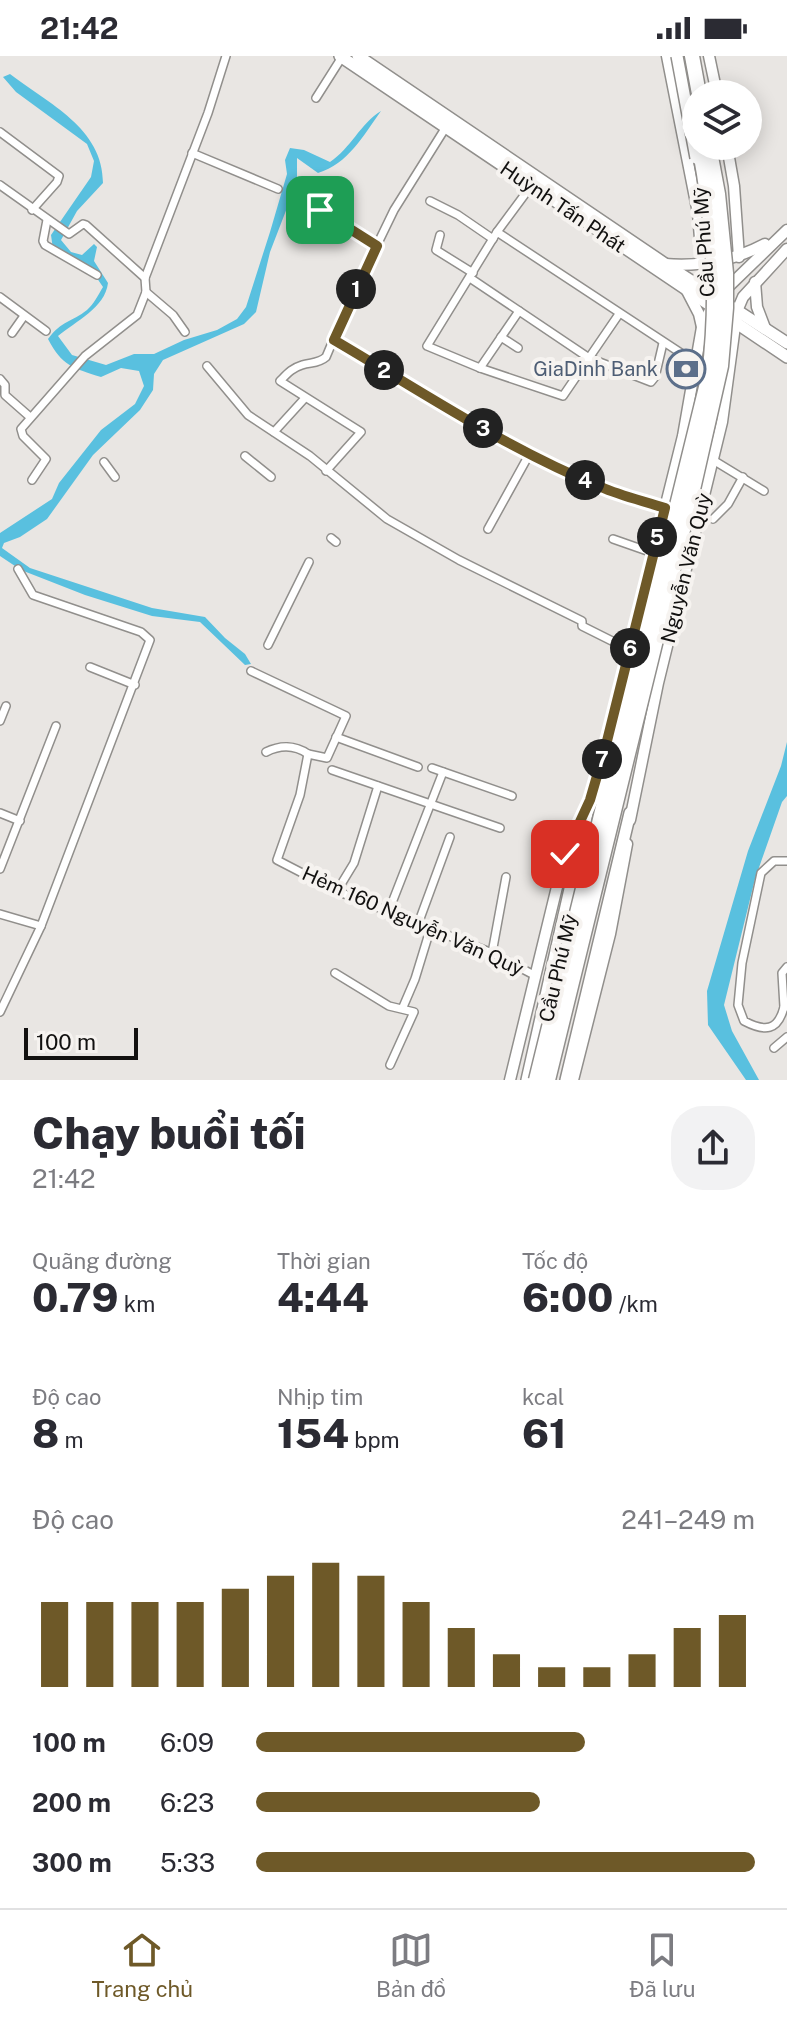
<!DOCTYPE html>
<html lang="vi">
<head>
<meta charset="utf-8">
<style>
  :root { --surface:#fff; --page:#f2f2f3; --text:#2b2b33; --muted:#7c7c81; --line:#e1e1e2; --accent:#6e5928 }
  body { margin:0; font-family:"Public Sans",sans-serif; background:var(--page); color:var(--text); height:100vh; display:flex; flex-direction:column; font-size:30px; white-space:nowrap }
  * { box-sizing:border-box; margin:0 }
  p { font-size:26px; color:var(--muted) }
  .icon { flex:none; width:44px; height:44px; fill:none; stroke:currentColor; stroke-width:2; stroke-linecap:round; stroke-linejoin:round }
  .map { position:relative; height:1024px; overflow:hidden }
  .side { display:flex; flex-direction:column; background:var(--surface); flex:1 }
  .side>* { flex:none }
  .controls { position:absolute; left:682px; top:24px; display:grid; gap:16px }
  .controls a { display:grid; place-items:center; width:80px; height:80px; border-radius:50%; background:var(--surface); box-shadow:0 4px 20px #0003; font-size:40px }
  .scale { position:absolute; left:24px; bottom:20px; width:114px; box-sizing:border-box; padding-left:8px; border:4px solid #121110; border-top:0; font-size:22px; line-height:28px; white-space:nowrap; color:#121110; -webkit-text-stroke:6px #f6f3f0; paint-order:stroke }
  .pin { position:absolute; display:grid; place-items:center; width:68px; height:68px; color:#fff; margin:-34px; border-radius:16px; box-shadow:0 4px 12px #0006 }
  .km { position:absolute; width:40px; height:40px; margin:-20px; border-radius:50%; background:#222; color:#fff; font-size:22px; line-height:40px; text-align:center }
  .round { display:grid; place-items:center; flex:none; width:84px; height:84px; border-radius:32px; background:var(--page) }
  .overview { display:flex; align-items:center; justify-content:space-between; height:136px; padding:0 32px }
  h1 { font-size:44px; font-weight:800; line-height:60px }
  .metrics { display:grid; grid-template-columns:repeat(3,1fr); gap:12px; height:136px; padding:8px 32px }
  .metrics div { display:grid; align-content:center }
  .metrics b { font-size:40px; font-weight:800 }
  .metrics small { font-size:22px; font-weight:400 }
  .metrics p { font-size:22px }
  .chart { height:224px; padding:16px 32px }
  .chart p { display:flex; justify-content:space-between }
  .chart svg { width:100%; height:144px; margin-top:8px; stroke:var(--accent); stroke-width:6 }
  ul { padding:0 32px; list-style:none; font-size:26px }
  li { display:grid; grid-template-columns:128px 96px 1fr; align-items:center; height:60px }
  li i { height:20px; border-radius:10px; background:var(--accent) }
  .status { display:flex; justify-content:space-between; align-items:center; height:56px; padding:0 40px; background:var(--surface); direction:ltr }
  .status svg { height:22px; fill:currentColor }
  .tab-bar { display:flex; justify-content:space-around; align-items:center; height:112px; border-top:2px solid var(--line); background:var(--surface); font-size:22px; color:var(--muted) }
  .tab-bar a { display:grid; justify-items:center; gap:4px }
  .tab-bar .current { color:var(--accent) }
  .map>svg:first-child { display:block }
  .water { fill:#59c0df }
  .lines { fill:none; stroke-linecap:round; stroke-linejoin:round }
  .street-casing { stroke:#918f8c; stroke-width:10 }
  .secondary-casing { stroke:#918f8c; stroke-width:13 }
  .primary-casing { stroke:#918f8c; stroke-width:14 }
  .highway-casing { stroke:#918f8c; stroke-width:17 }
  .street { stroke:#fff; stroke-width:7 }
  .secondary { stroke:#fff; stroke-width:10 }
  .primary { stroke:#fff; stroke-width:11 }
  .highway { stroke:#fff; stroke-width:14 }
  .primary-bridge-casing { stroke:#918f8c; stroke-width:14; stroke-linecap:butt }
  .highway-bridge-casing { stroke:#918f8c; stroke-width:17; stroke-linecap:butt }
  .primary-bridge { stroke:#fff; stroke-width:11 }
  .highway-bridge { stroke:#fff; stroke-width:14 }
  .route-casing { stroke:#fff; stroke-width:16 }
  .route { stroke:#6e5928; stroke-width:10 }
  .labels { text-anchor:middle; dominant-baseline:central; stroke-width:8; stroke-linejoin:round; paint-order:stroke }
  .street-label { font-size:20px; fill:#121110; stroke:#f6f3f0 }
  .service-label { font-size:20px; fill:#4e5e75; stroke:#f6f3f0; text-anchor:end }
</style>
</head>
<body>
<div class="status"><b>21:42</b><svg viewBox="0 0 49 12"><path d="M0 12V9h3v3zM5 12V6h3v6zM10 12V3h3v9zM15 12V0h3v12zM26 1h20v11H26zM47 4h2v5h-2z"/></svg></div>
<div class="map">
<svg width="787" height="1024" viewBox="0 0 787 1024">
  <rect width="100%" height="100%" fill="#e9e6e3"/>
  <g class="water">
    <path d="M10 18C49 48 103 72 103 127L77 155 61 184 71 196 82 199 94 188 97 191 94 205 108 227C105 252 76 265 58 280L72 299 106 309 134 298H154L184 284 217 274 237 263 246 251 270 176 287 118 285 104 290 92 304 94 330 106C351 92 360 68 381 55 363 80 348 108 318 117L297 102V126L270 196 256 256 244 268 163 304 154 318 153 334 140 354 93 399 47 463 20 481 4 487 2 492 30 512 152 552 205 561 225 582 245 598 251 608 245 609 200 566 152 560 85 539 21 514 0 500V477L52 443 59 427 101 374 135 348 144 330 139 315 121 312 101 321C73 312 62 310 48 283 62 264 72 266 87 254 94 248 98 239 103 231L88 209 53 193 51 179 91 121 94 105 87 88 16 36 3 21Z"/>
    <polygon points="787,686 787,740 782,746 755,823 724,949 732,975 759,1024 746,1024 708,969 707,935 748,795 781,710"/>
  </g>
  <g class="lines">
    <defs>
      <g id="street">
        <polyline points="316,42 342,1"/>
        <polyline points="0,76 59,120 57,126 32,154"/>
        <polyline points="192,97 278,133"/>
        <polyline points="534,126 497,176 427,290 480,312 563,340 619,258"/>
        <polyline points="0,129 69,178 83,168 86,169 145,222"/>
        <polyline points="430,145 458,159 493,183"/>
        <polyline points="320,154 377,190"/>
        <polyline points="47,164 43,185 45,189 97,219"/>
        <polyline points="497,176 696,307"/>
        <polyline points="440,179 436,194 473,217"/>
        <polyline points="470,222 589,302 651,326 655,321 663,287"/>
        <polyline points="146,236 173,259 185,276"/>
        <polyline points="0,241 46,275"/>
        <polyline points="12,277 24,260"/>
        <polyline points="501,281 518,292"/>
        <path d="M334 284C421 335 507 393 601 431 622 440 644 445 665 452"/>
        <polyline points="207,310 248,359 310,400 387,463 459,504 582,565 582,570 630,594"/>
        <polyline points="480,312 519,255"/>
        <polyline points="0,323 5,329 5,339 30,361"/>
        <polyline points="274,376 305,342"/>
        <polyline points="245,400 271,421"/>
        <polyline points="713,404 764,435"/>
        <polyline points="104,406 115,421"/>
        <path d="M326 415 361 376 280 325C287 318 292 312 302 309 311 306 318 308 326 301L348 249 394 154 446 71"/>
        <polyline points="32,424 46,403 23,380 21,373 85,300 137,259 146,236 145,222 208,57 226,0"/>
        <polyline points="713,463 728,448 743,421"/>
        <polyline points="488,473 530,397"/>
        <polyline points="331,482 336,486"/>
        <polyline points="613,483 653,497"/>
        <polyline points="268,589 309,506"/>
        <polyline points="90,611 135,629"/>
        <polyline points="251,615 346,660 327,702 308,698 300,739 277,804 337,835 492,897 534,919"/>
        <polyline points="0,665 6,650"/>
        <polyline points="336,681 418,711"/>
        <path d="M266 696C280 689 295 689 308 698"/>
        <polyline points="432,712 512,740"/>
        <polyline points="332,714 500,772"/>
        <polyline points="0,757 20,765"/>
        <path d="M787 805H774L761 817 742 907 738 949 744 965C765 976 778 975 784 951H787"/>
        <polyline points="0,813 56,670"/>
        <polyline points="337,835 354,807 378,730"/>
        <polyline points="388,857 443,716"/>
        <polyline points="0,858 41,870"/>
        <polyline points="418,868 450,781"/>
        <polyline points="492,897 506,821"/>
        <polyline points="335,917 389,950 414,956 390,1009"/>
        <polyline points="403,951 415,923 430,874"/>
        <polyline points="784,951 782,917 787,911"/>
        <polyline points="0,956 41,870 150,584 141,576 33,539 18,513"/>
        <polyline points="774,992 787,981"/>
      </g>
      <g id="secondary">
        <polyline points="667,0 698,157 702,208"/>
        <polyline points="709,0 717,38"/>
        <polyline points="727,90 734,130 739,201"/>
        <path d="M665 208C701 211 733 205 765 188"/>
        <polyline points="755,226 757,251 765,272"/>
        <polyline points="686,233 699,258 702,271"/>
        <polyline points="725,234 787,174"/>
        <polyline points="630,764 658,627 722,366 737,255 743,241 787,193"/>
        <polyline points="510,1024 565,798 590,744 606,689 683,380 702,271 712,250"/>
        <polyline points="573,1024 610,878 627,788"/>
      </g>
      <g id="primary">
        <polyline points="340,0 787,301"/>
        <polyline points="358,0 665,208 787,287"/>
        <polyline points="527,1024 590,744"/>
        <polyline points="566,1024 630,757"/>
      </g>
      <polyline id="highway" points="692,0 699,38"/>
    </defs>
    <use href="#street" class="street-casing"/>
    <use href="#secondary" class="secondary-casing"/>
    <use href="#primary" class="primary-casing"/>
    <use href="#highway" class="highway-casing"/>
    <use href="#street" class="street"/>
    <use href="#secondary" class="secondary"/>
    <use href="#primary" class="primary"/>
    <use href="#highway" class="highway"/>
    <defs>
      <polyline id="primary-bridge" points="677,0 696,102"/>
      <g id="highway-bridge">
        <path d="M536 1024 709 319C719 241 714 167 699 90"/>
        <polyline points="548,1024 694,429 721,310 726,252 726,217 718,138 709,90"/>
      </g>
    </defs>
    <use href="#primary-bridge" class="primary-bridge-casing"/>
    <use href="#highway-bridge" class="highway-bridge-casing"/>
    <use href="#primary-bridge" class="primary-bridge"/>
    <use href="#highway-bridge" class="highway-bridge"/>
  </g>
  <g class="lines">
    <defs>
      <path id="route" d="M320 154 377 190 334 284C421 335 507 393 601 431 621 440 644 445 665 452L606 689 590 744 565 798"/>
    </defs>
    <use href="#route" class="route-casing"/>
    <use href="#route" class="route"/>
  </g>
  <defs>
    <symbol id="bank-ring" viewBox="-11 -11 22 22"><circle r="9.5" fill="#f6f3f0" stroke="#5c6f8a" stroke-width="1.5"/><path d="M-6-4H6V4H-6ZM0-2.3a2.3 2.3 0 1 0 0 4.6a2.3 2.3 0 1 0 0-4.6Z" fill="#5c6f8a"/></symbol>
  </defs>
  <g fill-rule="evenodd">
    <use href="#bank-ring" x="664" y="291" width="44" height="44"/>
  </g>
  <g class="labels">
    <g class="street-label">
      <text transform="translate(563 151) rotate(34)">Huỳnh Tấn Phát</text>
      <text transform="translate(704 186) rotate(-94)">Cầu Phú Mỹ</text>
      <text transform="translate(686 512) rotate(-76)">Nguyễn Văn Quỳ</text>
      <text transform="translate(413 865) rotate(24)">Hẻm 160 Nguyễn Văn Quỳ</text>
      <text transform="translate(558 912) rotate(-77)">Cầu Phú Mỹ</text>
    </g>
    <g class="service-label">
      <text x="658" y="313">GiaDinh Bank</text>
    </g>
  </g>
</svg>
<div class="controls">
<a><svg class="icon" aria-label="layers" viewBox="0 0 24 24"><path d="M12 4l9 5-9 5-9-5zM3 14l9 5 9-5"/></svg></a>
</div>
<div class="scale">100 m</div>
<div class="pin" style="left:320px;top:154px;background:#1e9e55"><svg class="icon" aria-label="arrive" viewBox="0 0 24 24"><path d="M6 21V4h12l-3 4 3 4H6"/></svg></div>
<div class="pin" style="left:565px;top:798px;background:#d93025"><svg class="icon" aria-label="check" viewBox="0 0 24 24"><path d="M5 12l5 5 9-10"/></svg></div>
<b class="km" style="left:356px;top:233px">1</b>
<b class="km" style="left:384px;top:314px">2</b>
<b class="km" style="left:483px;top:372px">3</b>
<b class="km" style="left:585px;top:424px">4</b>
<b class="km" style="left:657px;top:481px">5</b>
<b class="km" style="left:630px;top:592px">6</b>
<b class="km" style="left:602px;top:703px">7</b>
</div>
<section class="side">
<div class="overview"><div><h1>Chạy buổi tối</h1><p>21:42</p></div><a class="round"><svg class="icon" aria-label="share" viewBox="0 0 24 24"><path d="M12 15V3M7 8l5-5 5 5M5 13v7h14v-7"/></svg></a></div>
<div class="metrics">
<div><p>Quãng đường</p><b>0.79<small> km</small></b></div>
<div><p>Thời gian</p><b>4:44</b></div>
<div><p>Tốc độ</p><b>6:00<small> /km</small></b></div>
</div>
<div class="metrics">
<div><p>Độ cao</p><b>8<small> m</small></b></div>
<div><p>Nhịp tim</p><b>154<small> bpm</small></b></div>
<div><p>kcal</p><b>61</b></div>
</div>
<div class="chart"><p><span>Độ cao</span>241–249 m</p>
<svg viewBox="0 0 160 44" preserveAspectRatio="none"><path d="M5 44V18M15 44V18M25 44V18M35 44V18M45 44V14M55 44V10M65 44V6M75 44V10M85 44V18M95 44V26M105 44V34M115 44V38M125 44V38M135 44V34M145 44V26M155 44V22"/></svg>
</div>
<ul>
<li><b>100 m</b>6:09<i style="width:66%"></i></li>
<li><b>200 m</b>6:23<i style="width:57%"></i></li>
<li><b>300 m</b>5:33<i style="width:100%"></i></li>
</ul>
</section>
<nav class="tab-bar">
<a class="current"><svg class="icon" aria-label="home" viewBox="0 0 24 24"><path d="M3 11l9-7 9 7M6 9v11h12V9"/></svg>Trang chủ</a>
<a><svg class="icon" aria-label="map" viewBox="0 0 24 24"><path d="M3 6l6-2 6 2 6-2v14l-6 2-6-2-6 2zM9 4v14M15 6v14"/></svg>Bản đồ</a>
<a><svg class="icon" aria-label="saved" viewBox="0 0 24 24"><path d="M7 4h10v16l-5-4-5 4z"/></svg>Đã lưu</a>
</nav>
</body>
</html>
